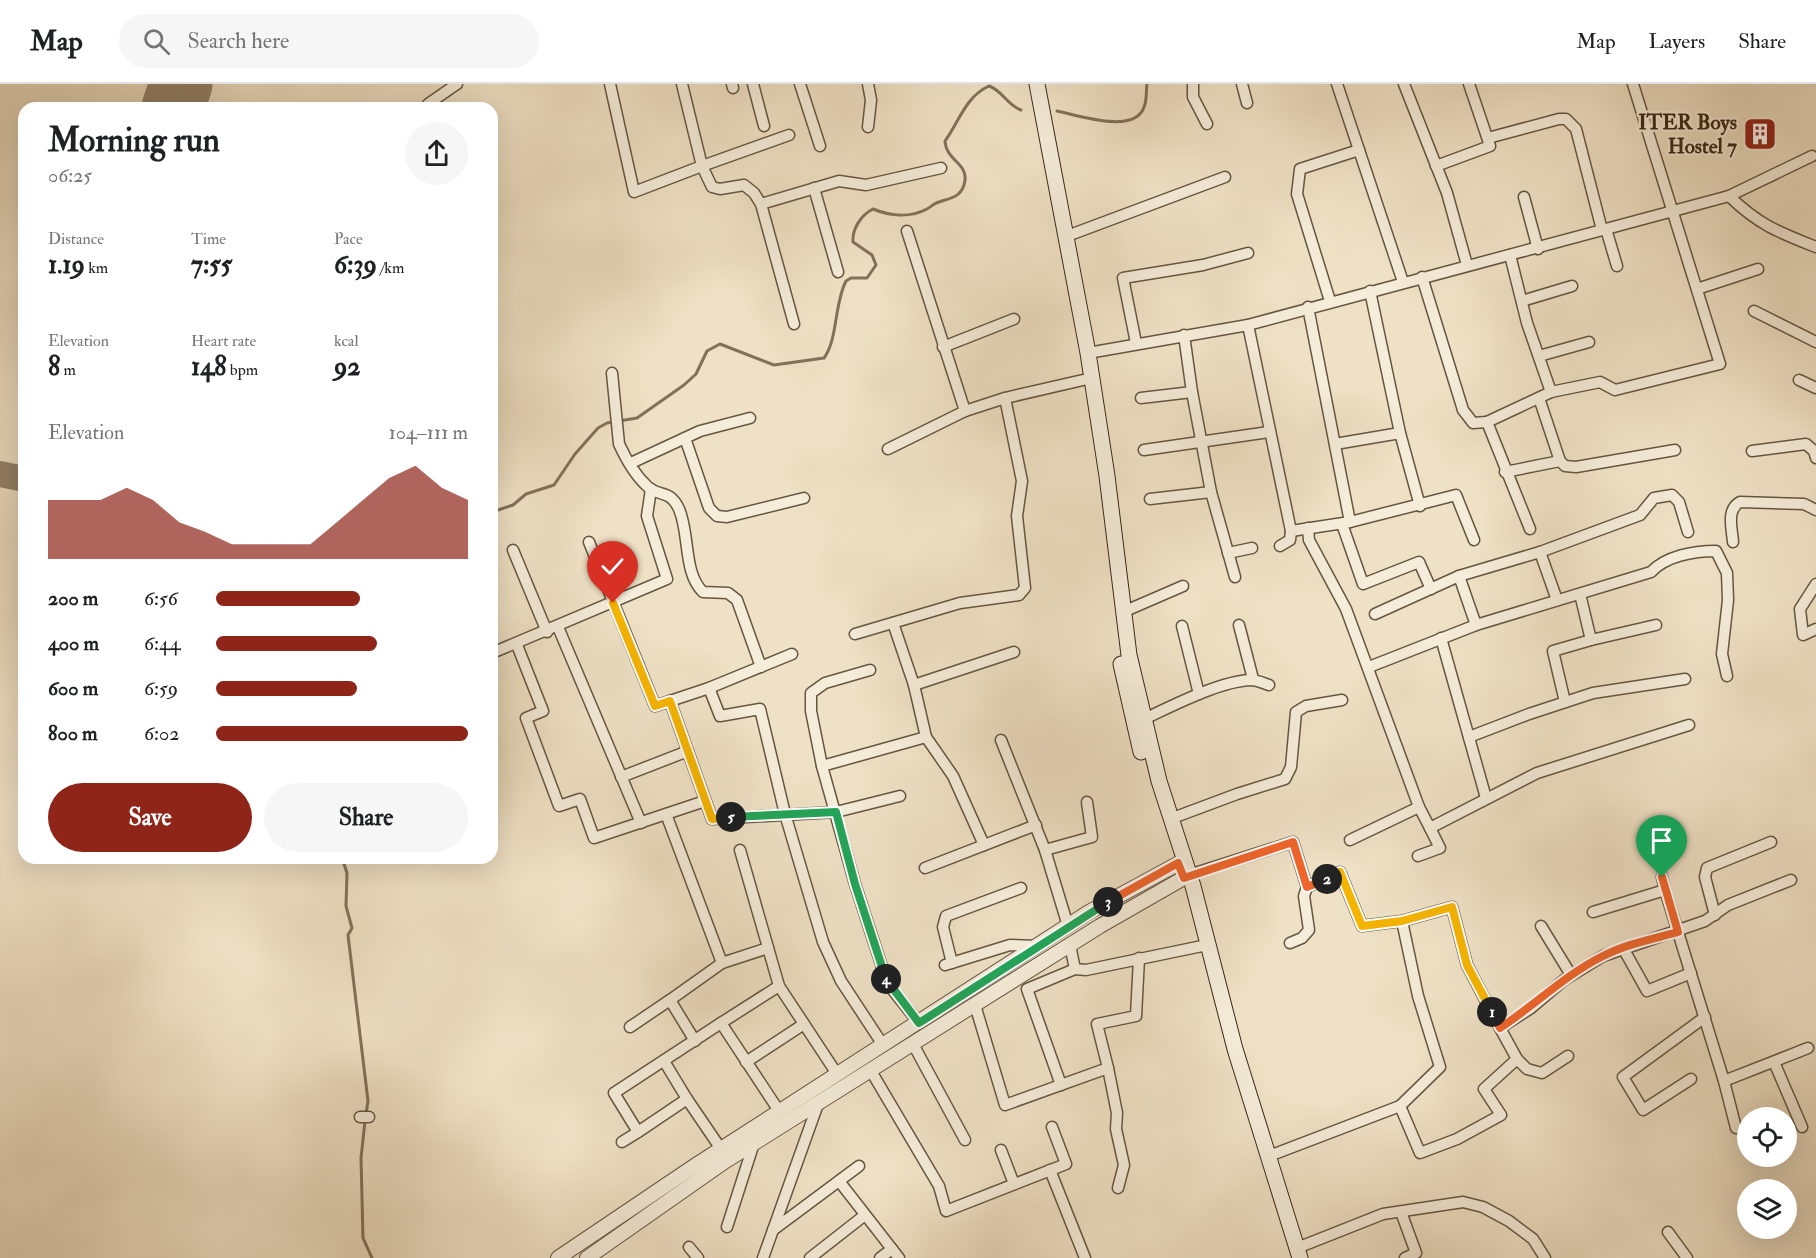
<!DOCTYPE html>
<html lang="en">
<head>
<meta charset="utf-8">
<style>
  :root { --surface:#fff; --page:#f6f6f6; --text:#202124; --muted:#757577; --line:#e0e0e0; --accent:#8f2418 }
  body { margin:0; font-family:"IM FELL Double Pica",serif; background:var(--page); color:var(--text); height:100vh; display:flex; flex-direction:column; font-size:22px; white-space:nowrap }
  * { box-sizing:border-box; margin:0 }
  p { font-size:20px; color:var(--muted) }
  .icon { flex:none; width:33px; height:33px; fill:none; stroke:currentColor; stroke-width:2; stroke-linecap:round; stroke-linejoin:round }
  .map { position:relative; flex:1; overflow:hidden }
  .sheet { position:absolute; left:18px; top:18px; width:480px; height:762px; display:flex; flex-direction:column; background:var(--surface); border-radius:18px; box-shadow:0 6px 24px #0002 }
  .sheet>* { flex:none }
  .buttons { position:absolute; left:1737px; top:1023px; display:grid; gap:12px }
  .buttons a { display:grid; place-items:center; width:60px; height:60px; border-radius:50%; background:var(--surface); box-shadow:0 6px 24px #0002; font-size:30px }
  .pin { position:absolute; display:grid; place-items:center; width:51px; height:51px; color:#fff; margin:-62px -26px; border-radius:50% 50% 50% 0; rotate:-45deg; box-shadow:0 0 6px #0007 }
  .pin .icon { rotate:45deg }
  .km { position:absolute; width:30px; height:30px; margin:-15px; border-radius:50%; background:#222; color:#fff; font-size:16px; line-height:30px; text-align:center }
  .round { display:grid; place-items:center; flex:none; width:63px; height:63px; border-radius:32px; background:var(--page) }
  .summary { display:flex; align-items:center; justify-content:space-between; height:102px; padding:0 30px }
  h1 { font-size:33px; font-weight:700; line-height:45px }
  .figures { display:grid; grid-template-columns:repeat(3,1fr); gap:9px; height:102px; padding:6px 30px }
  .figures div { display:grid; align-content:center }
  .figures b { font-size:26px; font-weight:700 }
  .figures small { font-size:16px; font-weight:400 }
  .figures p { font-size:16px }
  .chart { height:168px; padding:12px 30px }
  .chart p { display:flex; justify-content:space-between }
  .chart svg { width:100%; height:108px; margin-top:6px; fill:var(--accent); opacity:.7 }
  .action { display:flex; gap:12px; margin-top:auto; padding:12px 30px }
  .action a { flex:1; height:69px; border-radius:36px; background:var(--accent); color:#fff; font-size:24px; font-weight:700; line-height:69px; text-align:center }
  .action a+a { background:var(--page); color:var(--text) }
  ul { padding:0 30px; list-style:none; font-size:20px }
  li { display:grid; grid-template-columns:96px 72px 1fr; align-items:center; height:45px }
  li i { height:15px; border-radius:8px; background:var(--accent) }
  header { display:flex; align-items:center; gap:36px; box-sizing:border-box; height:84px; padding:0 30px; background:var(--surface); border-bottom:2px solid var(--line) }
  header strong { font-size:28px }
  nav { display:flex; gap:33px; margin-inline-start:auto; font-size:21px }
  .search { width:420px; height:54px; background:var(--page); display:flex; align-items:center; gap:15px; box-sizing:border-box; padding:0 21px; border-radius:33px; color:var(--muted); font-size:22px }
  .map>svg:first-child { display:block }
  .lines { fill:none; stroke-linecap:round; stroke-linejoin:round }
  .stream { stroke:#81715a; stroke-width:3 }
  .taxiway { stroke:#94846c; stroke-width:26 }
  .runway { stroke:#94846c; stroke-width:63 }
  .minor-casing { stroke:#665640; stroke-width:13 }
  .tertiary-casing { stroke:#665640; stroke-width:16 }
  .secondary-casing { stroke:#382714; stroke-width:17 }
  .minor { stroke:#f5ecd9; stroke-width:10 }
  .tertiary { stroke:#f5ecd9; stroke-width:14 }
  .secondary { stroke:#f5ecd9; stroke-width:15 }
  .split-1-casing { stroke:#fff; stroke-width:12 }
  .split-2-casing { stroke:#fff; stroke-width:12 }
  .split-3-casing { stroke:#fff; stroke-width:12 }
  .split-4-casing { stroke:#fff; stroke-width:12 }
  .split-5-casing { stroke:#fff; stroke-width:12 }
  .split-6-casing { stroke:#fff; stroke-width:12 }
  .split-1 { stroke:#f0652b; stroke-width:8 }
  .split-2 { stroke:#f5b400; stroke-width:8 }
  .split-3 { stroke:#f0652b; stroke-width:8 }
  .split-4 { stroke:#22a559; stroke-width:8 }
  .split-5 { stroke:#22a559; stroke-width:8 }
  .split-6 { stroke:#f5b400; stroke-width:8 }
  .labels { text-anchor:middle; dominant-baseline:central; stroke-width:4.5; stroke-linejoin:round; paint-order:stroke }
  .poi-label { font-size:21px; font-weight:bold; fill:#382714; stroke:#f5ecd9; text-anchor:end }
</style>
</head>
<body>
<header>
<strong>Map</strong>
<div class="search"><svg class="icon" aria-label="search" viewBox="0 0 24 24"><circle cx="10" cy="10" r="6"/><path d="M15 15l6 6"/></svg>Search here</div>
<nav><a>Map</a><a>Layers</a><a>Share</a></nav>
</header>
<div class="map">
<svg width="1816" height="1174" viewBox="0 0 1816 1174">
  <rect width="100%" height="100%" fill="#efe1c5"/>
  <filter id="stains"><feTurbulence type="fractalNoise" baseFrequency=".00333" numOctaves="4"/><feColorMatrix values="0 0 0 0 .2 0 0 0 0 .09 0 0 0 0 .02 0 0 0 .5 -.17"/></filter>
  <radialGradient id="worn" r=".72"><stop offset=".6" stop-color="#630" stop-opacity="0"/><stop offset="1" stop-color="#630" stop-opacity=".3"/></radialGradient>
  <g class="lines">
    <g class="stream">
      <path d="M1057 27C1077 31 1135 51 1144 23 1147 17 1146 7 1147 0"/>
      <path d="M492 428 513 421 526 410 554 401 575 370 598 344 607 339 637 334 684 301 696 290 707 267 720 260 774 281 824 274C838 255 834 220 846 197L851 194H867L876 181 872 171 853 158C852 145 861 131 873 125 890 132 910 134 927 125 931 123 934 119 939 118 951 114 963 113 965 96 967 79 946 76 945 57 959 38 965 13 989 2 1003 7 1007 21 1021 26"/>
      <polyline points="342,774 347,789 346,822 352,844 348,851 368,1017 366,1030"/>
      <polyline points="365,1037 361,1074 363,1154 372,1174"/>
    </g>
    <polyline class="taxiway" points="0,390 24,395"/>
    <polyline class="runway" points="173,24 181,0"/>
    <defs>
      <g id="minor">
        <polyline points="610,0 634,108 702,82 682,0"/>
        <polyline points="732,0 733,4"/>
        <polyline points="753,0 764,42"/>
        <polyline points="800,0 820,62"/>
        <polyline points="868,0 871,16 868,43"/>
        <polyline points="1193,0 1193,13 1207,40"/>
        <polyline points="1242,0 1247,19"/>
        <polyline points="1337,0 1403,198"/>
        <polyline points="1404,0 1447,109 1467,181"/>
        <polyline points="427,24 428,20 457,0"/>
        <polyline points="789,51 702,82 712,103 720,105 744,101 754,109 761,120 794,240"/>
        <polyline points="1488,54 1559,35 1566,35 1576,45 1602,146"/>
        <polyline points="1436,82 1490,62 1469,0"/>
        <polyline points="814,104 838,188"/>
        <polyline points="1729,112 1812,72"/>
        <polyline points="1524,113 1538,165"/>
        <polyline points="761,120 839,97 866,101 941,84"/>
        <polyline points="1606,145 1617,182"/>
        <polyline points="1067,152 1225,93"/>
        <polyline points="1510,171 1527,239 1551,308 1600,298 1615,306 1720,280 1633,0"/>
        <polyline points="1422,193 1463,326 1473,339 1487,338"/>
        <polyline points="1697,205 1758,185"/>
        <polyline points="1330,217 1297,110 1300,85 1359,66"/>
        <polyline points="1522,217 1572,202"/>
        <polyline points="1308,223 1350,438"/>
        <polyline points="1754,227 1816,258"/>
        <polyline points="1248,241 1291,447 1350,438 1456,411 1474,456"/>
        <polyline points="1184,251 1192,308 1211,408 1235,493"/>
        <polyline points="1136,259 1123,194 1203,181 1248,169"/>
        <polyline points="943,263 1014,235"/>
        <path d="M1088 269 1248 241 1729 112C1759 141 1778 148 1816 163"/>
        <polyline points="1539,272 1589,258"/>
        <path d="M612 289 619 360C625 373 636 392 647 402 659 414 669 404 679 425 690 450 683 489 703 508L728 509 737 516 761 583"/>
        <polyline points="1799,296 1816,304"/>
        <polyline points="1005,314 1083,296"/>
        <polyline points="1141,314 1192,308"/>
        <polyline points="1539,314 1560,377 1565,382 1576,383 1675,366"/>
        <polyline points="1400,349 1420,422"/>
        <polyline points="685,354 709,424 717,432 727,433 804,414"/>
        <polyline points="1335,360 1400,349 1370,207"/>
        <polyline points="888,365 965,327"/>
        <polyline points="1144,366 1269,348"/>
        <polyline points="1752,367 1806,360 1814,367 1816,374"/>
        <polyline points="631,379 700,347 750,334"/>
        <polyline points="1505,388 1560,377"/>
        <polyline points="1150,415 1211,408"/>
        <polyline points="1342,440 1363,500 1419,478 1431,505"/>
        <polyline points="1308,444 1309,456 1346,525 1419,723 1430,744 1537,689 1689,641"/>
        <polyline points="1530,445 1487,338 1551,308"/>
        <polyline points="589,458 655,622 670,617 712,735 836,728 900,712"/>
        <path d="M1733 458C1732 444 1726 426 1740 418L1804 420 1816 426"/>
        <polyline points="1280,462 1290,456 1291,447"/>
        <polyline points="513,466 547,548"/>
        <polyline points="1540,468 1557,516"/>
        <polyline points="1228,469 1252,464"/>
        <polyline points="1816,500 1800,525 1803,551 1816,545"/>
        <polyline points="1123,528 1183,502"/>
        <polyline points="1375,530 1459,492"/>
        <polyline points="893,539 914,601"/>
        <polyline points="1239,541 1253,595"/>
        <polyline points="1476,541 1459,492 1540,468 1640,431 1654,414 1672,411 1679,418 1688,448"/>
        <polyline points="1182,542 1199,610"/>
        <polyline points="558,543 641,739"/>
        <polyline points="855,550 960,519 1019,511 1025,504 1017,432 1022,397 1005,314 965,327 907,147"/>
        <polyline points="1441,554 1486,714"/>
        <polyline points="1591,556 1656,541"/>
        <polyline points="517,561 543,627 526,634 559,722 580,715 594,754 666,730"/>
        <polyline points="492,569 667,495 647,432 651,405"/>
        <path d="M1369 583 1476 541 1651 488C1666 472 1693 467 1716 467L1727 489 1728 516 1722 570 1727 592"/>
        <polyline points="709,604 792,570"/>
        <polyline points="670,617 709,604 720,632 760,625 785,730 823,858 841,897 883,961"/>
        <polyline points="1565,618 1553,567 1591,556 1580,510"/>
        <path d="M1144 635C1172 622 1220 597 1251 596 1257 596 1263 599 1269 601"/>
        <polyline points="926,653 914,601 1014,568"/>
        <polyline points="1469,653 1529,630 1593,609 1685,595"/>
        <polyline points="1001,656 1045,766 1068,842"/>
        <polyline points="822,682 811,627 811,609 825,599 870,586"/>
        <polyline points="621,693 688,667"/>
        <polyline points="1170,735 1237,710 1285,695 1291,683 1296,628 1306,622 1342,616"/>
        <polyline points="1350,756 1419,723"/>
        <polyline points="740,766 779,902 721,939 779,1027"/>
        <polyline points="1045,766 1092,753 1087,718"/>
        <polyline points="1418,772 1440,764 1430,744"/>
        <polyline points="925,784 1036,741"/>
        <polyline points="1189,791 1293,758 1307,803 1340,788 1362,842 1402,837 1452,823 1467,881 1500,944 1531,924 1564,896 1603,872 1705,837 1728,821 1791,796"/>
        <polyline points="1662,793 1665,806"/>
        <polyline points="1593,828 1665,806 1724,997 1808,964"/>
        <polyline points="1715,831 1705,793 1707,784 1771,758"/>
        <polyline points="1402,837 1418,912 1440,983 1400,1022 1420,1069 1457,1055 1501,1031 1484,1005 1517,975 1500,944"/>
        <polyline points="1541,842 1571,891"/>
        <polyline points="1290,859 1302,854 1309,846 1304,812 1307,803"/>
        <polyline points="1070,861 1075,885 1086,886 1207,861"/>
        <polyline points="1623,864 1647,907 1691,889"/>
        <polyline points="722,879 768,864"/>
        <polyline points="952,879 943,843 946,832 1021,804"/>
        <polyline points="945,881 1010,861 1037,862"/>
        <polyline points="779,902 837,990"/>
        <polyline points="975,921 1005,1021 1108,984 1097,940 1136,932 1139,874"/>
        <polyline points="919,939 891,904 884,889 855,800 822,682 926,653 953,692 984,761"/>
        <polyline points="630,943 670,916"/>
        <polyline points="695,957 670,916 722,879 666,730 705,717"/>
        <polyline points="913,960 965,1056"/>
        <polyline points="1517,975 1527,985 1542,989 1568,972"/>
        <polyline points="664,977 687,1015 638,1048 614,1009 721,939"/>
        <polyline points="746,978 804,940"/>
        <polyline points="1774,978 1802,1043"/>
        <polyline points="1108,984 1117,1029 1116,1045 1124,1081 1118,1104"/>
        <polyline points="871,987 939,1102 946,1127 1066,1080 1052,1043"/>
        <polyline points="1691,995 1643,1026 1623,993 1705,933"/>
        <polyline points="1724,997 1736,1044"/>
        <polyline points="1061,1001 1027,905 1075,885"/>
        <polyline points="687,1015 721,1065"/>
        <polyline points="360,1033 369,1033"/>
        <polyline points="622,1058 638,1048"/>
        <polyline points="1001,1066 1014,1100"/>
        <polyline points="1269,1072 1400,1022"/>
        <polyline points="1050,1086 1085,1174"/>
        <polyline points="839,1097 899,1174"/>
        <polyline points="1401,1128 1416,1169 1405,1174"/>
        <polyline points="727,1143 754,1059"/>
        <polyline points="773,1146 859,1082"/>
        <polyline points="1668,1148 1687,1174"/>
        <polyline points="689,1163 698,1174"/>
        <polyline points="1297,1164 1383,1130 1463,1118 1483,1123 1509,1137 1533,1155 1545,1174"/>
        <polyline points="763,1174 818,1020"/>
        <polyline points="810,1174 865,1131"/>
        <polyline points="880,1174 892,1165"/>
      </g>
      <g id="tertiary">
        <polyline points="558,1174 696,1081 1089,828 1183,777"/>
        <polyline points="587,1174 724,1078 1100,842 1189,791"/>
      </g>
      <g id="secondary">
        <polyline points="1037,0 1088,269 1107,392 1129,571 1159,697 1193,802 1235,965 1300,1174"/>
        <polyline points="1121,580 1141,668"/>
      </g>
    </defs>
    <use href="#minor" class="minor-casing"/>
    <use href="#tertiary" class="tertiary-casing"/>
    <use href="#secondary" class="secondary-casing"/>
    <use href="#minor" class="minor"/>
    <use href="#tertiary" class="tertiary"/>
    <use href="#secondary" class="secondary"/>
  </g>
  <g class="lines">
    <defs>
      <path id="split-1" d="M1492 928 1500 944C1535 921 1565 891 1603 872 1626 860 1653 855 1678 848L1662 793"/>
      <polyline id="split-2" points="1327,795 1340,788 1362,842 1402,837 1452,823 1467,881 1492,928"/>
      <polyline id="split-3" points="1108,818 1178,779 1184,794 1293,758 1307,803 1327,795"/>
      <polyline id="split-4" points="886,895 919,939 1108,818"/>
      <polyline id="split-5" points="731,733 836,728 855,800 886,895"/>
      <polyline id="split-6" points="613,519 655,622 670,617 712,735 731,733"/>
    </defs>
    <use href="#split-1" class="split-1-casing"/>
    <use href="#split-2" class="split-2-casing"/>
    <use href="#split-3" class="split-3-casing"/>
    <use href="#split-4" class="split-4-casing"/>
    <use href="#split-5" class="split-5-casing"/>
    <use href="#split-6" class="split-6-casing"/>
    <use href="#split-1" class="split-1"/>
    <use href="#split-2" class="split-2"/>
    <use href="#split-3" class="split-3"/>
    <use href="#split-4" class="split-4"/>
    <use href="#split-5" class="split-5"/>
    <use href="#split-6" class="split-6"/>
  </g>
  <defs>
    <symbol id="building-square" viewBox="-11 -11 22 22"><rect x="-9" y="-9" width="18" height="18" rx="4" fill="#8f2418" stroke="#f5ecd9"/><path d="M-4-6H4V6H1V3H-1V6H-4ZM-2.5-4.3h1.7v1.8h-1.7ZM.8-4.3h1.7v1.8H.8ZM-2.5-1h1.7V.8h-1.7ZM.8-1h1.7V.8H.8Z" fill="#fff"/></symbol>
  </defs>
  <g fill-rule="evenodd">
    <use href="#building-square" x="1741" y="31" width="38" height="38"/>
  </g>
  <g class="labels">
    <g class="poi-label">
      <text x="1737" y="38">ITER Boys<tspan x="1737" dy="24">Hostel 7</tspan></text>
    </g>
  </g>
  <rect width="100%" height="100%" filter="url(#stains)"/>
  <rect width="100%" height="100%" fill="url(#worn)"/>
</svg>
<div class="buttons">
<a><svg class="icon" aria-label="locate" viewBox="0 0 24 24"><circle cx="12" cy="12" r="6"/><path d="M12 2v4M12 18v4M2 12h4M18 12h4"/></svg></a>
<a><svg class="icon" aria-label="layers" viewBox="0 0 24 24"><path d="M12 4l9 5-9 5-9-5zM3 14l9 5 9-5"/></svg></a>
</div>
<div class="pin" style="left:1662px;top:793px;background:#1e9e55"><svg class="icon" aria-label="arrive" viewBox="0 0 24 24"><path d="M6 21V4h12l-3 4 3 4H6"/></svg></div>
<div class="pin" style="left:613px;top:519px;background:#d93025"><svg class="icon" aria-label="check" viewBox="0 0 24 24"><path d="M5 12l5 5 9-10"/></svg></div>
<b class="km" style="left:1492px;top:928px">1</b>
<b class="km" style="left:1327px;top:795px">2</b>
<b class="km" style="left:1108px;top:818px">3</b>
<b class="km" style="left:886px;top:895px">4</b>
<b class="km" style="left:731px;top:733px">5</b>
<section class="sheet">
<div class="summary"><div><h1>Morning run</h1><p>06:25</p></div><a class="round"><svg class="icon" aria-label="share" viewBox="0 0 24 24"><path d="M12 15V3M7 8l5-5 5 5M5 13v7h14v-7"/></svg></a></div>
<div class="figures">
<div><p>Distance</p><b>1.19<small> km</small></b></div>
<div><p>Time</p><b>7:55</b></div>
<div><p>Pace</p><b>6:39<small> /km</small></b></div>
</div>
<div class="figures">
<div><p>Elevation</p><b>8<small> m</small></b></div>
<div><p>Heart rate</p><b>148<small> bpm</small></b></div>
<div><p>kcal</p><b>92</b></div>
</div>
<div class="chart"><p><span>Elevation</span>104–111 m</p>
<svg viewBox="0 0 160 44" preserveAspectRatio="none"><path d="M0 44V20L10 20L20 20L30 15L40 20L50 29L60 33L70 38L80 38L90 38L100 38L110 29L120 20L130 11L140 6L150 15L160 20V44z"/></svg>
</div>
<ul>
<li><b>200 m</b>6:56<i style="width:57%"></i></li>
<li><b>400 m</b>6:44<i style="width:64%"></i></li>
<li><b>600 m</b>6:59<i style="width:56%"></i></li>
<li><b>800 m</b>6:02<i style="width:100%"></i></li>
</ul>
<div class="action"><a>Save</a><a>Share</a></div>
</section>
</div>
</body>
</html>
